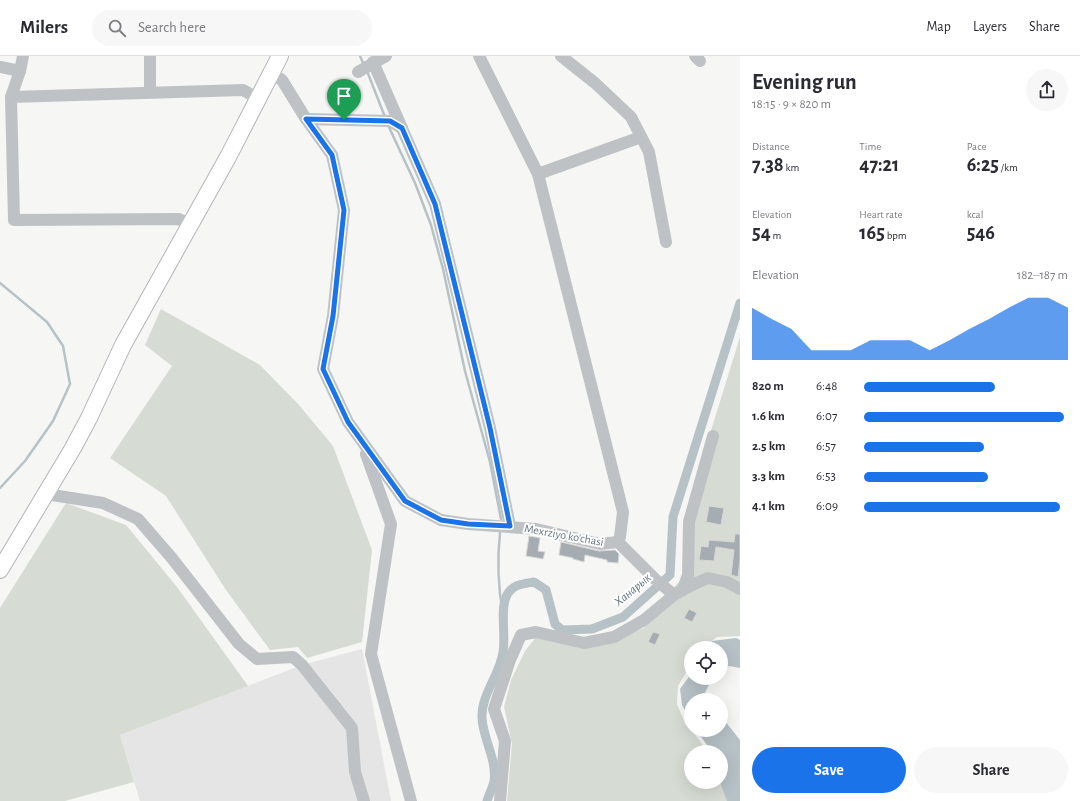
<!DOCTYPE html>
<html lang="en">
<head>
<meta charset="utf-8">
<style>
  :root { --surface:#fff; --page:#f7f7f7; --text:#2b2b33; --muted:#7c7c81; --line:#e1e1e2; --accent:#1a73e8 }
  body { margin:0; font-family:"Alegreya Sans",sans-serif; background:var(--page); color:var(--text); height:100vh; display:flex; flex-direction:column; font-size:15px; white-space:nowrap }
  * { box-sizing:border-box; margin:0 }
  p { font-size:13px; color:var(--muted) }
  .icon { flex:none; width:22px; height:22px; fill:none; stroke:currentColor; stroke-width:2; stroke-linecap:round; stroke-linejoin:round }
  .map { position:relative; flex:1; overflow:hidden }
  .side { display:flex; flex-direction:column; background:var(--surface); width:340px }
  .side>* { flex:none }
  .buttons { position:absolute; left:684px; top:585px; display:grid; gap:8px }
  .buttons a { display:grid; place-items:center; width:44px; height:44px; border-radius:50%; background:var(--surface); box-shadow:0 4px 16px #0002; font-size:20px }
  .pin { position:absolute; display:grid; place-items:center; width:34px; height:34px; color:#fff; margin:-41px -17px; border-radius:50% 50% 50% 0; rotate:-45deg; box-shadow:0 0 4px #0007 }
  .pin .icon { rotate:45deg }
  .round { display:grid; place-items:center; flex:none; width:42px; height:42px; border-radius:21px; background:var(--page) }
  .overview { display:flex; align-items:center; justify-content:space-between; height:68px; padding:0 12px }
  h1 { font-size:22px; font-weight:700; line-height:30px }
  .metrics { display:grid; grid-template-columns:repeat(3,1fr); gap:6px; height:68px; padding:4px 12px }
  .metrics div { display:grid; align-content:center }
  .metrics b { font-size:20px; font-weight:700 }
  .metrics small { font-size:11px; font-weight:400 }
  .metrics p { font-size:11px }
  .chart { height:112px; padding:8px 12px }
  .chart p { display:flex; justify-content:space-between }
  .chart svg { width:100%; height:72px; margin-top:4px; fill:var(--accent); opacity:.7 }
  .action { display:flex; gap:8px; margin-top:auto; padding:8px 12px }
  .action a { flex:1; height:46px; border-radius:24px; background:var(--accent); color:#fff; font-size:16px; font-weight:700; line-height:46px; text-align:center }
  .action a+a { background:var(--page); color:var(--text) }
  ul { padding:0 12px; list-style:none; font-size:13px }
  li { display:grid; grid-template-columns:64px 48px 1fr; align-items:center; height:30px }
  li i { height:10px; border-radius:5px; background:var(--accent) }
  header { display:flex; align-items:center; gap:24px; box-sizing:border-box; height:56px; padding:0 20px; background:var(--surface); border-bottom:1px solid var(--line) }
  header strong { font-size:19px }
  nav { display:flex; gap:22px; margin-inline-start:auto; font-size:14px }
  .search { width:280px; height:36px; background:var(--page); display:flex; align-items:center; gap:10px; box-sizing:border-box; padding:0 14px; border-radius:22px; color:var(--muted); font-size:15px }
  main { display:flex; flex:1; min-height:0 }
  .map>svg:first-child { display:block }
  .built { fill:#e4e5e4 }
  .green { fill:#d6dbd3 }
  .water { fill:#b7c2c6 }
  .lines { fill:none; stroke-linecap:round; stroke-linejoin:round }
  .stream { stroke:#b7c2c6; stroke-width:2.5 }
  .canal { stroke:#b7c2c6; stroke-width:9 }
  .building { fill:#a6adb2; stroke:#d8d8d6 }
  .major-casing { stroke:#b2b6b9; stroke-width:18 }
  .minor { stroke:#bec2c5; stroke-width:12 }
  .major { stroke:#fff; stroke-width:16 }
  .route-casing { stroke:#fff; stroke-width:8 }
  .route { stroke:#1a73e8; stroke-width:5 }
  .labels { text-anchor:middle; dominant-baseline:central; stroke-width:4; stroke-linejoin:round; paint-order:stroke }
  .street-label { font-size:12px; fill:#687782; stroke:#fff }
  .water-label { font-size:13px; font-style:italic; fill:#63777e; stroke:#fff }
</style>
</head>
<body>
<header>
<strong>Milers</strong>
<div class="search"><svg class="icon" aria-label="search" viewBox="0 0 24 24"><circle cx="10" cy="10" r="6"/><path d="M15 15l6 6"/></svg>Search here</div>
<nav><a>Map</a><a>Layers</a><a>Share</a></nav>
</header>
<main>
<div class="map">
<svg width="740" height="745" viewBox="0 0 740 745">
  <rect width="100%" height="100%" fill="#f6f6f4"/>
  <polygon class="built" points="362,593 391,745 140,745 120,679 302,609"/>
  <g class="green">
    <polygon points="161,253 260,309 299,349 333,390 372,494 362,586 307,602 298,591 270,594 226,534 166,440 110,402 172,310 145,289"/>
    <polygon points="740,281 740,580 717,581 702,592 691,592 691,608 678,630 677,648 685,668 696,680 708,696 691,696 691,726 721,726 728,745 507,745 512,688 504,651 511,624 525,595 536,581 612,585 644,572 655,550 683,522 683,465"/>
    <polygon points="66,447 126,469 177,531 248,630 120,679 134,726 65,745 0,745 0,552"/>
  </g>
  <g class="water">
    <polygon points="736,582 740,584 740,612 729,610 721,615 721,592 705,592 712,585"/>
    <polygon points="691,618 691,622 712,622 703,641 705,644 691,644 691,666 682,649 680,633"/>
    <polygon points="721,660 740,684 740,745 727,745 720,726 721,696 709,696 707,689 696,674 721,674"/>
  </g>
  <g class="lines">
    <g class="stream">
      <polyline points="360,0 364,9"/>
      <polyline points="367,15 385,61"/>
      <polyline points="388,69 415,127 431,169 443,213 465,315 490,406 501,463"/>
      <polyline points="0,227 47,266 63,290 70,328 53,365 25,405 0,432"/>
      <path d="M500 477C497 504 498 531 503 558"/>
    </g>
    <path class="canal" d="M487 745C489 738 493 731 494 725 497 703 483 683 482 662 481 638 500 619 503 596 506 580 500 555 506 541 512 528 522 528 534 526L546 534 555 568 562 574 592 573 623 561 670 519 673 461 740 247"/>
  </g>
  <g class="building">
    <polygon points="709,450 724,452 721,469 706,466"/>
    <polygon points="735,478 740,478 740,504 738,521 731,519 734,494 716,491 714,505 699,504 701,490 708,491 709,484 734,486"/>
    <polygon points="529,480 540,482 538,495 545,496 543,503 526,500"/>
    <polygon points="561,486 599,495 615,494 619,498 618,507 607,506 607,504 585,499 584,506 573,503 573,502 559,499"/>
    <polygon points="689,553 697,557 692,566 684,562"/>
    <polygon points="653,576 660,578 655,589 648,586"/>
  </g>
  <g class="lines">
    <defs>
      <polyline id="major" points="0,514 73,392 89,362 123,289 228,101 280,0"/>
    </defs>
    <use href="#major" class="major-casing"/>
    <g class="minor">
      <polyline points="479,0 538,118 623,456 620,481 618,486"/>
      <polyline points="561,0 595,27 631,61 649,96 666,186"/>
      <polyline points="695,0 700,5"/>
      <polyline points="373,6 435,148 490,372 510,470"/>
      <polyline points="0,11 20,15"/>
      <polyline points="358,16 386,0"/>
      <polyline points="270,17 282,24 306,63 332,99 344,154 333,260 323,313 348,366 405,445 441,464 468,468 536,473 600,488 618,486"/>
      <polyline points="150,36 150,0"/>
      <polyline points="11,41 20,15 23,0"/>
      <polyline points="306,63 390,65 402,72"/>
      <polyline points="538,118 641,81"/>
      <polyline points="190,169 179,163 14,164 11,41 243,34 257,42"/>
      <polyline points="366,398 391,468 371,598 411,745"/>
      <polyline points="46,438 103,447 138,463 171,501 239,588 257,603 293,601 302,609 352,672 355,716 364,745"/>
      <polyline points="618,486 655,523 674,539"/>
      <polyline points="683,533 688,519 689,466 713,380"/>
      <polyline points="500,745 505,685 494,653 510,604 521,579 536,576 584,587 614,581 644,564 674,539 692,529 708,522 727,526 740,533"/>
    </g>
    <use href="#major" class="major"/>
  </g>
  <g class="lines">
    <defs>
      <polygon id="route" points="306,63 390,65 402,72 435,148 490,372 510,470 468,468 441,464 405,445 348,366 323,313 333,260 344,154 332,99"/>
    </defs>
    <use href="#route" class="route-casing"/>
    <use href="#route" class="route"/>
  </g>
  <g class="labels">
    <g class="street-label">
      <text transform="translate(564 479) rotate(10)">Mexrziyo ko'chasi</text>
    </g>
    <g class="water-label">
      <text transform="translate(633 534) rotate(-40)">Ханарык</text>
    </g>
  </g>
</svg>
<div class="buttons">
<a><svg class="icon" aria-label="locate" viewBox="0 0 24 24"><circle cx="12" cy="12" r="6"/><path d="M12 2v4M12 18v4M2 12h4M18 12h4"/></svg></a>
<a>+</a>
<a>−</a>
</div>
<div class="pin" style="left:344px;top:64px;background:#1e9e55"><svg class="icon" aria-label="arrive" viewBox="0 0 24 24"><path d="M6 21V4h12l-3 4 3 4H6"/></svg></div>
</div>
<section class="side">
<div class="overview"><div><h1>Evening run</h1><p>18:15 · 9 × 820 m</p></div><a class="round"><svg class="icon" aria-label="share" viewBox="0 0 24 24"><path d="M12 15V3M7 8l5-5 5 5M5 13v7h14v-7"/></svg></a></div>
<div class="metrics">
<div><p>Distance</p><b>7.38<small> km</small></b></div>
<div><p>Time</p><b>47:21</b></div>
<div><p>Pace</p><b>6:25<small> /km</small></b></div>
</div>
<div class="metrics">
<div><p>Elevation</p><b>54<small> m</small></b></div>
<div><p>Heart rate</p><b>165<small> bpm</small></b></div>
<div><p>kcal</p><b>546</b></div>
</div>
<div class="chart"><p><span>Elevation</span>182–187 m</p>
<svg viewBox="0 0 160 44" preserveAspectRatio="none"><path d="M0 44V12L10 19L20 25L30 38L40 38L50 38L60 32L70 32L80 32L90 38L100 32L110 25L120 19L130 12L140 6L150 6L160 12V44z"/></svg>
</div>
<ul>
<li><b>820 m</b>6:48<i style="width:64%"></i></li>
<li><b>1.6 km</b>6:07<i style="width:98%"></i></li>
<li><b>2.5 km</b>6:57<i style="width:59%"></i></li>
<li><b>3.3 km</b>6:53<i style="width:61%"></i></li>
<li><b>4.1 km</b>6:09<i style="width:96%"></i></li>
</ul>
<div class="action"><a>Save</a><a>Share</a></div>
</section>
</main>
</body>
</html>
